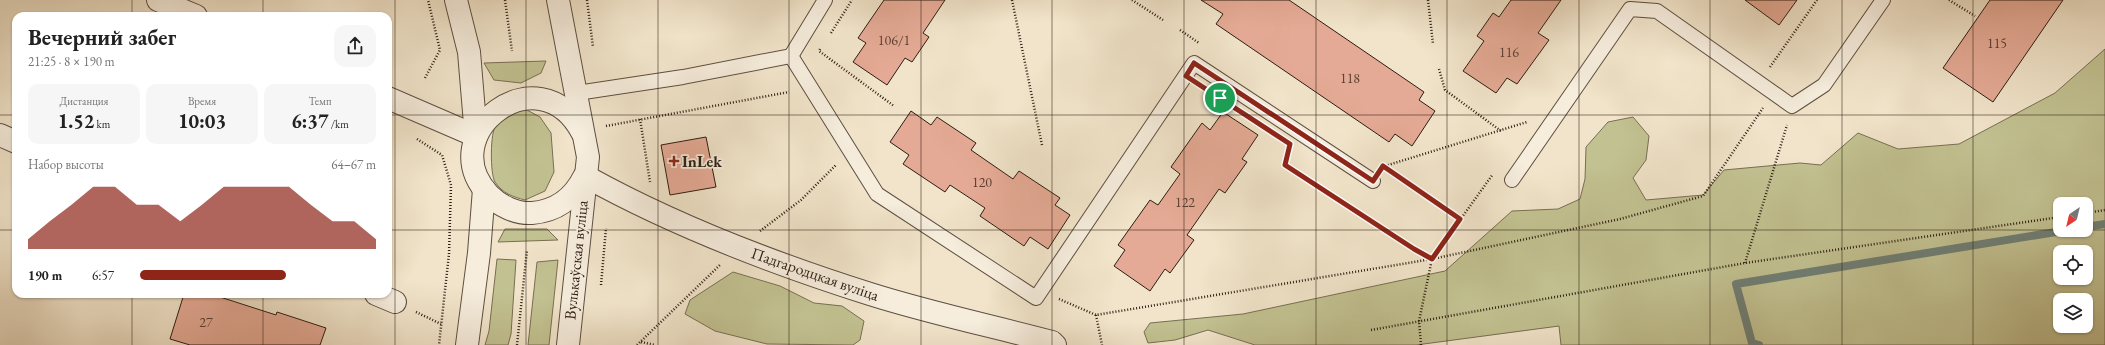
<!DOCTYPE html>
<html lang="ru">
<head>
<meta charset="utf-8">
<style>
  :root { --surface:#fff; --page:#f6f6f6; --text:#222; --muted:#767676; --accent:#8f2418 }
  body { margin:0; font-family:"EB Garamond",serif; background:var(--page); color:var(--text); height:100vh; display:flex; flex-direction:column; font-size:15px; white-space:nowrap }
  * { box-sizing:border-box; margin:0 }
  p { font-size:13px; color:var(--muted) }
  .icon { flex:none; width:22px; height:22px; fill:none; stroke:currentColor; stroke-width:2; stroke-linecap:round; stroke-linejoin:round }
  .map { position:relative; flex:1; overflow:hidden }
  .sheet { position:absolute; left:12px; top:12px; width:380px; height:286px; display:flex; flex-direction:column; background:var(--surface); border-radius:12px; box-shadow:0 1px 3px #0004 }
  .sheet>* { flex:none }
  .needle { width:26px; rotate:215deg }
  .controls { position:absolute; left:2053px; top:197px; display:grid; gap:8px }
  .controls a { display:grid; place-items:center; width:40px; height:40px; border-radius:8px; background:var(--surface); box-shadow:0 1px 3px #0004; font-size:20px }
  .pin { position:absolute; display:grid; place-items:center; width:34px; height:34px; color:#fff; margin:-17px; border:2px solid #fff; border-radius:50%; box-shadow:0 1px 4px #0007 }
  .round { display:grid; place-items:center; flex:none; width:42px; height:42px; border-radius:12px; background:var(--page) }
  .headline { display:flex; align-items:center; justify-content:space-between; height:68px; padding:0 16px }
  h1 { font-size:22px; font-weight:700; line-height:30px }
  .metrics { display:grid; grid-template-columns:repeat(3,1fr); gap:6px; height:68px; padding:4px 16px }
  .metrics div { display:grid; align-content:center; border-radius:10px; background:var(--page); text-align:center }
  .metrics b { font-size:20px; font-weight:700 }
  .metrics small { font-size:11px; font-weight:400 }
  .metrics p { font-size:11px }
  .chart { height:112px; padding:8px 16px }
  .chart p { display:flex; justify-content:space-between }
  .chart svg { width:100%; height:72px; margin-top:4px; fill:var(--accent); opacity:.7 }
  ul { padding:0 16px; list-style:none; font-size:13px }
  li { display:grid; grid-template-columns:64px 48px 1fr; align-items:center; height:30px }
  li i { height:10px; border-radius:5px; background:var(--accent) }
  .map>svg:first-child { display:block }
  .green { fill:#c2c191; stroke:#786f52; fill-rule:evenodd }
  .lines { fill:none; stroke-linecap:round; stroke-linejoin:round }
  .stream { stroke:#6f7e74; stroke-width:8 }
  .building { fill:#e5aa95; stroke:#2d1d13 }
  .service-casing { stroke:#5e4f41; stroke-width:16 }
  .minor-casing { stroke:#5e4f41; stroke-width:24 }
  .tertiary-casing { stroke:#5e4f41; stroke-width:24 }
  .path { stroke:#2d1d13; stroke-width:2.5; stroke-dasharray:1 2; stroke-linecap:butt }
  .service { stroke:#f6eddd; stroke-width:14 }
  .minor { stroke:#f6eddd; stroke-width:22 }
  .tertiary { stroke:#f6eddd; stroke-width:22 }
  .route-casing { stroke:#fff; stroke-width:8 }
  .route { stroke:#8f2418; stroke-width:5 }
  .grid { fill:none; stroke:#2d1d13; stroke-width:1; stroke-opacity:0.55 }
  .poi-dot { fill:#8f2418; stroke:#f6eddd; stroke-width:1.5 }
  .labels { text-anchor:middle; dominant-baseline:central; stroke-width:3.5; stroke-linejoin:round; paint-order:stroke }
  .number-label { font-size:14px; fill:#5b4034 }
  .poi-label { font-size:16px; font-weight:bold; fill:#2d1d13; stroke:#f6eddd; text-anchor:start }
  .street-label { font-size:16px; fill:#2d1d13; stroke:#f6eddd }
</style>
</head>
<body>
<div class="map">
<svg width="2105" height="345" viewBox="0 0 2105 345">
  <rect width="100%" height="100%" fill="#f1e4ca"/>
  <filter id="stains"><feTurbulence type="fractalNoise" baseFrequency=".005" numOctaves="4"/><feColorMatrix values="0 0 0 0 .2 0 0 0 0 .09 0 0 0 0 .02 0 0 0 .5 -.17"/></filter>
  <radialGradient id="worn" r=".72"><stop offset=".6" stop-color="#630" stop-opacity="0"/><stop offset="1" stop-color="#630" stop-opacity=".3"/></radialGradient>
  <g class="green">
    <path d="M2105 49V345H1561L1559 326 1416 345H1255L1208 330 1175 340 1148 343 1144 332 1150 323 1243 314 1445 271 1512 211 1558 209 1580 199 1585 179 1586 147 1608 122 1633 117 1649 136 1646 160 1633 178 1646 200 1703 195 1724 170 1800 163 1821 165 1858 133 1898 149 1959 144 2055 93ZM2060 204H2086V230H2060ZM2060 252H2086V278H2060ZM2060 300H2086V326H2060Z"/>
    <polygon points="546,61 541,73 521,83 494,80 484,63"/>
    <path d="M525 109 540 117 551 133 554 172 545 191 525 200C513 197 502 193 495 182 490 174 490 132 496 125 503 114 514 112 525 109Z"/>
    <polygon points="505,229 547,229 558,240 498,242"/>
    <polygon points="497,259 516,260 511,334 508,345 485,345 489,331"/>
    <polygon points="558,260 549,345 528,345 537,262"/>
    <polygon points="733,272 780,286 814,303 842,306 864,321 860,340 853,345 767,344 715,331 685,314 690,300"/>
  </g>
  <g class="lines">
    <g class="stream">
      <polyline points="2086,227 2105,224"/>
      <polyline points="1759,345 1752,343 1736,284 2068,230"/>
    </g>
  </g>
  <g class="building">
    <polygon points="884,0 945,0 923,33 929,37 912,62 905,58 887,85 853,62 866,43 858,38"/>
    <polygon points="1201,0 1289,0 1424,92 1419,100 1435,111 1412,146 1395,134 1389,142 1216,24 1223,14"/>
    <polygon points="1511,0 1561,0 1538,33 1549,40 1517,84 1507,78 1496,93 1463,71 1484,41 1477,36 1493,13 1499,17"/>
    <polygon points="1745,0 1797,0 1779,25"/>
    <polygon points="1990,0 2063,0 1993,102 1943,68"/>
    <polygon points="911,111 931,125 937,117 976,143 971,150 1013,179 1019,171 1060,198 1055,205 1070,215 1048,249 1030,237 1024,246 980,216 985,208 950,185 945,192 903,164 909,155 890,142"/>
    <polygon points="1223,112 1258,135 1242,159 1247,162 1225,193 1219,189 1187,235 1194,240 1170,273 1165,269 1150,291 1114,266 1125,250 1118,245 1150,200 1158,205 1180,174 1171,167 1202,123 1210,130"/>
    <polygon points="706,137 716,187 670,195 661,145"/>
    <polygon points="184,294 221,294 220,297 276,315 277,312 326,328 320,345 190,345 170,339"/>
  </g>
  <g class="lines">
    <defs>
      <g id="service">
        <polyline points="791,56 825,0"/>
        <polyline points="577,93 683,77 791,56 877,194 1036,298 1194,63 1373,181"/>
        <polyline points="1512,180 1630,9 1657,11 1792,106 1824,85 1883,0"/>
      </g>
      <g id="minor">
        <polyline points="158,0 196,16"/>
        <polyline points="388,98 476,136"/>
        <polyline points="0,135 16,142"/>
        <path d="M585 176C675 226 772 263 870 294 930 313 992 326 1052 342L1055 345"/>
        <polyline points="376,294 395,302"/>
      </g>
      <g id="tertiary">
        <polyline points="456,0 469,52 476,136"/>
        <polyline points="558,0 588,157 568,345"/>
        <path d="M582 132C539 51 431 134 489 195 500 206 516 214 532 213 556 211 573 199 584 177"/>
        <polyline points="467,345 479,253 484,189"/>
      </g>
    </defs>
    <use href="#service" class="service-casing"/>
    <use href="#minor" class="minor-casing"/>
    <use href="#tertiary" class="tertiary-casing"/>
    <g class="path">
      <polyline points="505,0 512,51"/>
      <polyline points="587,0 593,47"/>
      <polyline points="1012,0 1042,145"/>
      <polyline points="1132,0 1163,20"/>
      <polyline points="1428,0 1433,44"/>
      <polyline points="1949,0 1975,16"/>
      <polyline points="1180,30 1199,43"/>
      <polyline points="831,33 852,0"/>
      <polyline points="820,49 819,51 894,106"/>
      <polyline points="1770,67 1817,0"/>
      <polyline points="1439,69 1445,90 1501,131"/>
      <polyline points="425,78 440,50 428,0"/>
      <polyline points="640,119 650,182"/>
      <polyline points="606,126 789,92"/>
      <polyline points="417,139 442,155 451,185 449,254 439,345"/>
      <polyline points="1288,150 1285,165 1431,258"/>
      <polyline points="1385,166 1527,122"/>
      <polyline points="1391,172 1461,219"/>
      <polyline points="2086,213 2105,210"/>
      <polyline points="760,231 801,200 836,165"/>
      <polyline points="1745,263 1787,125"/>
      <polyline points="601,285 606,228"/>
      <polyline points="1059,299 1096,315 1432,259 1620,219 1703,196 1763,108"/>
      <polyline points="416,312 441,324"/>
      <polyline points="1096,315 1102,345"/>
      <polyline points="1371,330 1745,263 2060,217"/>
      <polyline points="641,342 655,345"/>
      <polyline points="517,345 527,250"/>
      <polyline points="637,345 720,265"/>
      <polyline points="1421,345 1419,321 1432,259 1493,174"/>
    </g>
    <use href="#service" class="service"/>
    <use href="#minor" class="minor"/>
    <use href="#tertiary" class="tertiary"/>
  </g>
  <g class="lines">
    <defs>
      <polygon id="route" points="1194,63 1373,181 1383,166 1460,219 1432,259 1414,249 1285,165 1290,144 1186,76"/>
    </defs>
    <use href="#route" class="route-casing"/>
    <use href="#route" class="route"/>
  </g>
  <path class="grid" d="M132 0V16M263 0V16M395 0V345M526 0V345M658 0V345M789 0V345M921 0V345M1052 0V345M1184 0V345M1316 0V345M1447 0V345M1579 0V345M1710 0V345M1842 0V345M1973 0V345M0 115H16M388 115H2105M0 230H16M388 230H2060M2060 230H2086M2086 230H2105M132 294V345M263 294V345"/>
  <path class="poi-dot" d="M672 155h4v4h4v4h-4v4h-4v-4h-4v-4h4z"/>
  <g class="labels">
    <g class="number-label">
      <text x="894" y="40">106/1</text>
      <text x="1997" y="43">115</text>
      <text x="1509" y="52">116</text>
      <text x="1350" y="78">118</text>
      <text x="982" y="182">120</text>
      <text x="1185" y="202">122</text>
      <text x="206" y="322">27</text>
    </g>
    <g class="poi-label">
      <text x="682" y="161">InLek</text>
    </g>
    <g class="street-label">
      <text transform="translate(576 260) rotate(-84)">Вулькаўская вуліца</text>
      <text transform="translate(815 274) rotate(19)">Падгародцкая вуліца</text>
    </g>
  </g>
  <rect width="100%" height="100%" filter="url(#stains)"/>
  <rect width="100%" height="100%" fill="url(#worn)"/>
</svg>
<div class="controls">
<a><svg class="needle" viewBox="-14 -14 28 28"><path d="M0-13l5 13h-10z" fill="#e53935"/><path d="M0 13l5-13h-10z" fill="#767676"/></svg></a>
<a><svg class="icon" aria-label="locate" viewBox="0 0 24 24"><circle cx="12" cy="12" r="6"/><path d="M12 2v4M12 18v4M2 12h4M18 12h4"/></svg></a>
<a><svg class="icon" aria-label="layers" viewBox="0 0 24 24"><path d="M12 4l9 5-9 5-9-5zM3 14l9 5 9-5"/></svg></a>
</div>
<div class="pin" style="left:1220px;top:98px;background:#1e9e55"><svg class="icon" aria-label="arrive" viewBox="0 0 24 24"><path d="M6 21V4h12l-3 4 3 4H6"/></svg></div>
<section class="sheet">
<div class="headline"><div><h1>Вечерний забег</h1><p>21:25 · 8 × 190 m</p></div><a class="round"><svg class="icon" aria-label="share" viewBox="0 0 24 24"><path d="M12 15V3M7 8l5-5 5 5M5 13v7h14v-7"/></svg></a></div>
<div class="metrics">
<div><p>Дистанция</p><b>1.52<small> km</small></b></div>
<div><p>Время</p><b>10:03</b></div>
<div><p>Темп</p><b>6:37<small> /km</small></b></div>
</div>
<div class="chart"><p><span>Набор высоты</span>64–67 m</p>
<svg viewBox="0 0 160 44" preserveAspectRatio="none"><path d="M0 44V38L10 27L20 17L30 6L40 6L50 17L60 17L70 27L80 17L90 6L100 6L110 6L120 6L130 17L140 27L150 27L160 38V44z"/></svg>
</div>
<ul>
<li><b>190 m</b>6:57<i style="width:62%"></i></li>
</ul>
</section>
</div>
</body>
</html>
